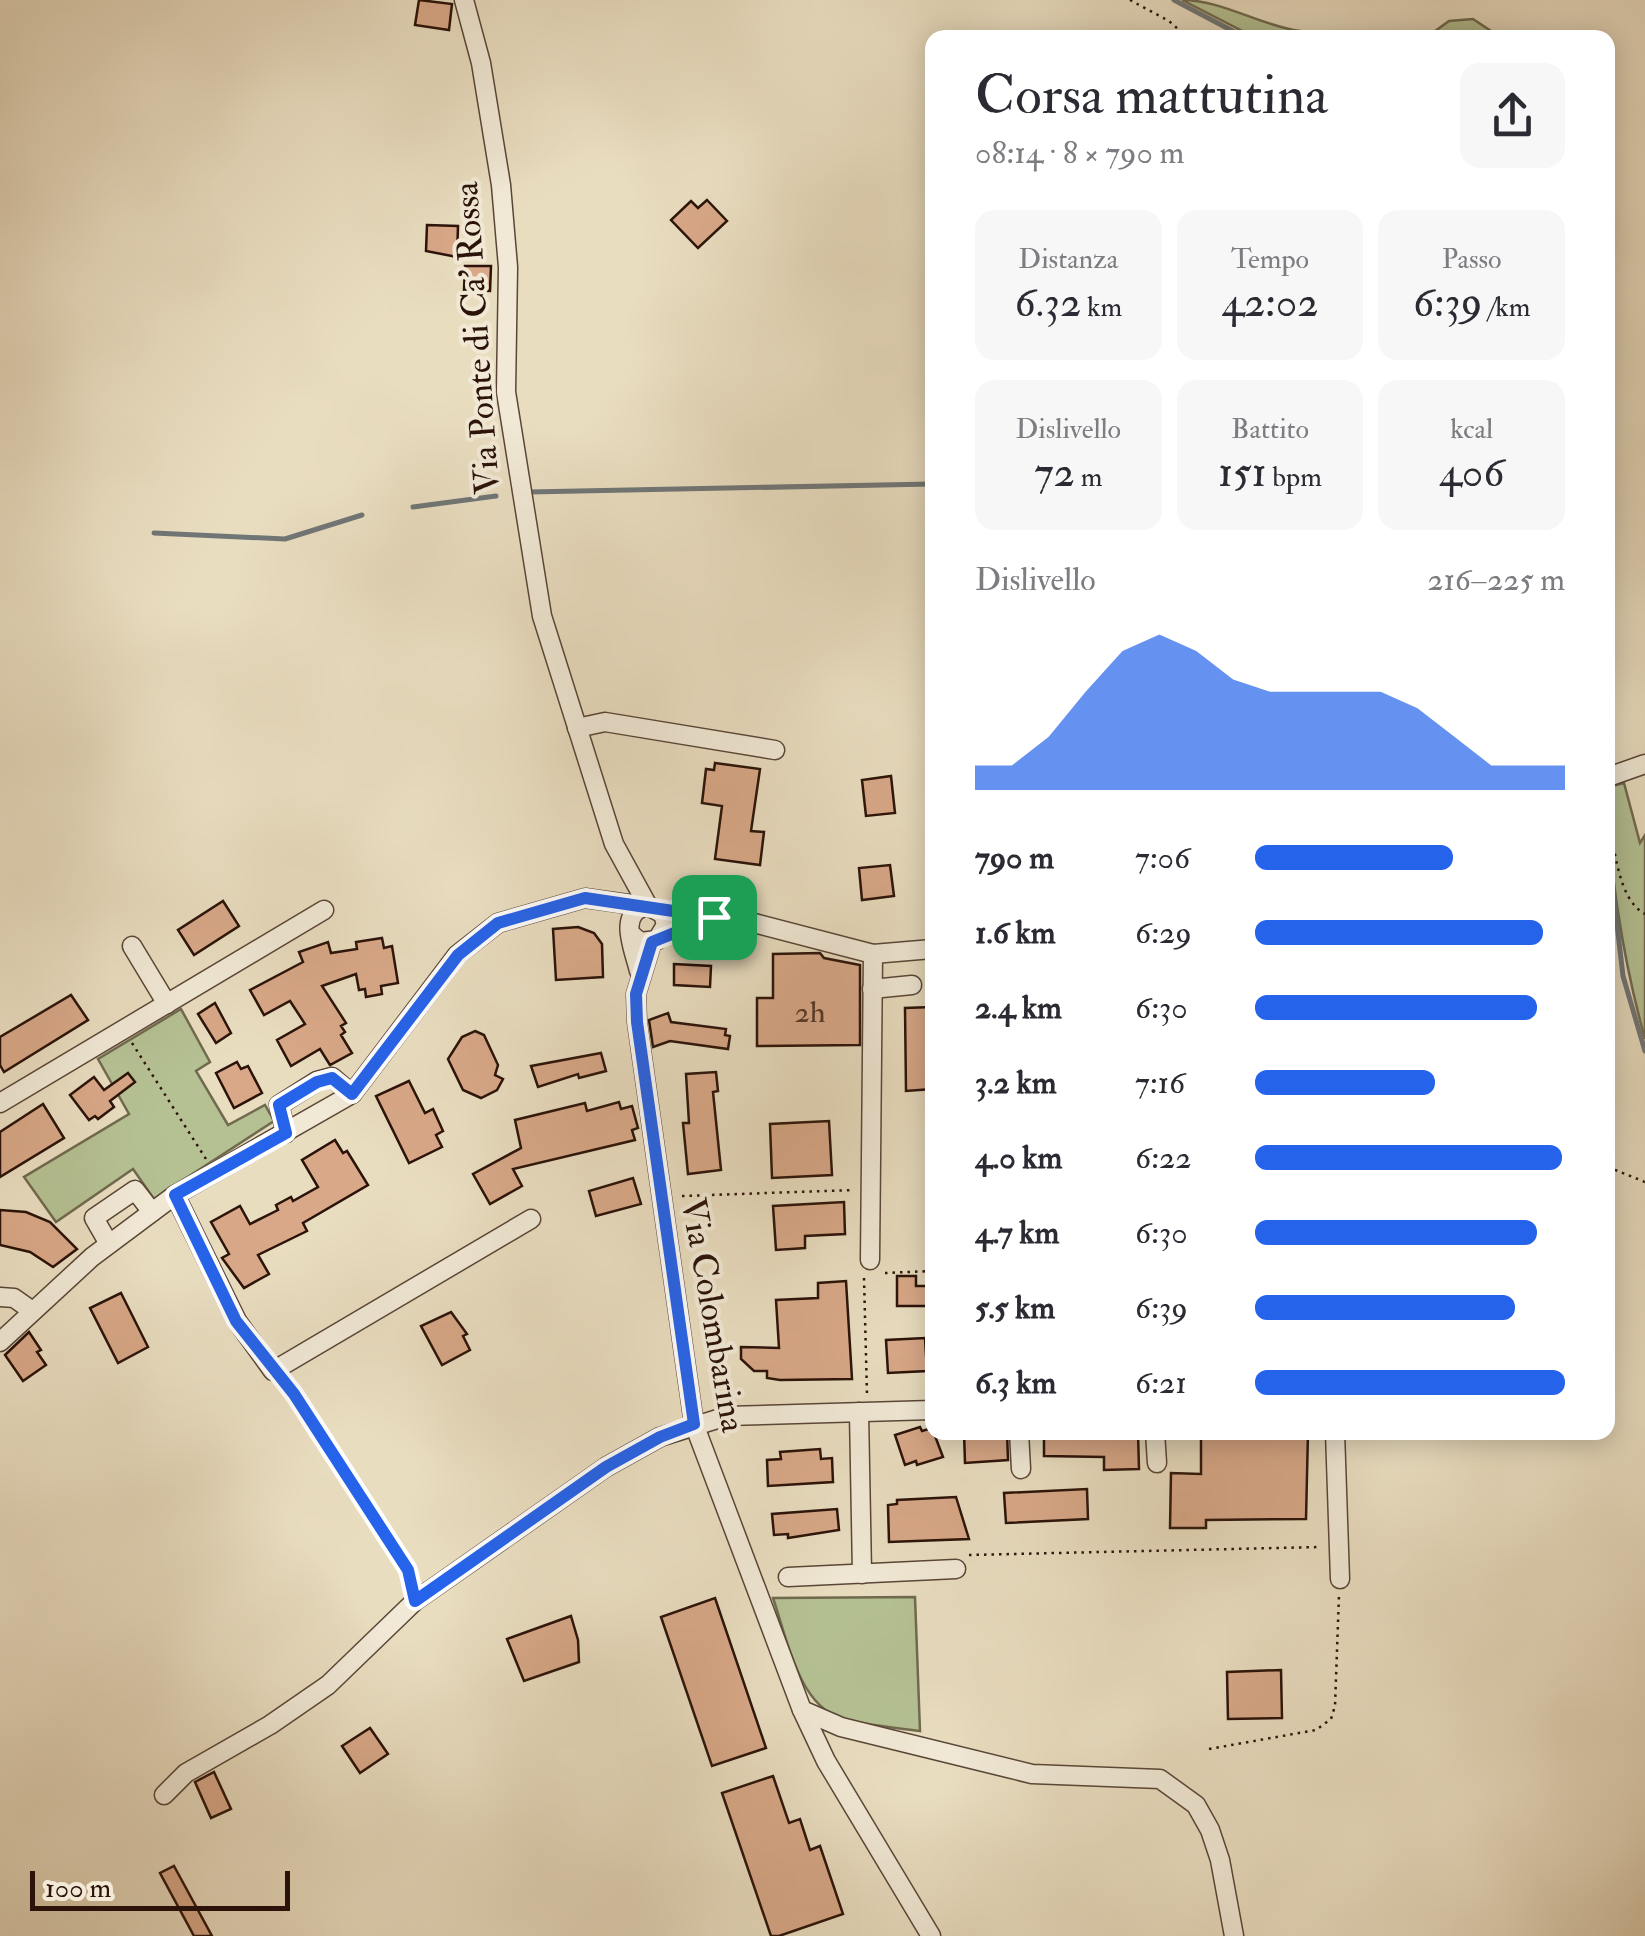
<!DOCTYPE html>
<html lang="it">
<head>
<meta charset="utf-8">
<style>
  :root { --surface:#fff; --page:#f7f7f7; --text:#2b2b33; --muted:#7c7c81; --accent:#2563eb }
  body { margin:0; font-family:"IM FELL Double Pica",serif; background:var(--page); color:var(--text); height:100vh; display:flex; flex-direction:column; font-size:38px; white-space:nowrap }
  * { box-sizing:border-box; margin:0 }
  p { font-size:32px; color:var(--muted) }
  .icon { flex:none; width:55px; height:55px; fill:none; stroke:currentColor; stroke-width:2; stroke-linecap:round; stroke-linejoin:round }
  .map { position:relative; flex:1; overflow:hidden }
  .side { position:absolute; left:925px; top:30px; width:690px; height:1410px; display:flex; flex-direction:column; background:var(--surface); border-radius:20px; box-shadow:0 5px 25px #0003 }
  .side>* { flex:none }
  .scale { position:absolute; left:30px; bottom:25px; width:260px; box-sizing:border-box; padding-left:10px; border:5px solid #2b1309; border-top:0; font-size:28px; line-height:35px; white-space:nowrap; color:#2b1309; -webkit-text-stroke:8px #f1e9d6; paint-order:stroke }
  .pin { position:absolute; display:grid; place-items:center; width:85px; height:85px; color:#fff; margin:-42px; border-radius:20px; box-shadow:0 5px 15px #0006 }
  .round { display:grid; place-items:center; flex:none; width:105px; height:105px; border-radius:20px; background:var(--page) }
  .overview { display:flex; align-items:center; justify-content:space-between; height:170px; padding:0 50px }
  h1 { font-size:55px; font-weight:600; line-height:75px }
  .metrics { display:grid; grid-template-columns:repeat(3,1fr); gap:15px; height:170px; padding:10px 50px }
  .metrics div { display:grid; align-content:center; border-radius:20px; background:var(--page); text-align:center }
  .metrics b { font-size:42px; font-weight:600 }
  .metrics small { font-size:28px; font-weight:400 }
  .metrics p { font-size:28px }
  .chart { height:280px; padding:20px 50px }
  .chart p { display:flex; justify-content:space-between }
  .chart svg { width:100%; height:180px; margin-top:10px; fill:var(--accent); opacity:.7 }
  ul { padding:0 50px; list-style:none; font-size:32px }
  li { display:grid; grid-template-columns:160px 120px 1fr; align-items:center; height:75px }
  li i { height:25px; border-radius:12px; background:var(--accent) }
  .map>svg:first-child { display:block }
  .green { fill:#b5c193; stroke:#706a4e; stroke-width:2.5 }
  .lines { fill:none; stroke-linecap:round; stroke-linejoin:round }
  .stream { stroke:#707676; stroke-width:5 }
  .building { fill:#d8a888; stroke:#2b1309; stroke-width:2.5 }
  .minor-casing { stroke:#5a4637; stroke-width:21 }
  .path { stroke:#2b1309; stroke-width:2.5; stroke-dasharray:2.5 5; stroke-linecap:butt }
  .minor { stroke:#f1e9d6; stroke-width:18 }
  .route-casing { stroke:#fff; stroke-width:20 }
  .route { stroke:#2563eb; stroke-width:12 }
  .labels { text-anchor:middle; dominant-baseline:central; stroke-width:8; stroke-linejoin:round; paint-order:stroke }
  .number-label { font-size:30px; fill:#563829 }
  .street-label { font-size:35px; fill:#2b1309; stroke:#f1e9d6 }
</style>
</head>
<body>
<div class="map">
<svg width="1645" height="1936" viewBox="0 0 1645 1936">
  <rect width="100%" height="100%" fill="#e9ddc0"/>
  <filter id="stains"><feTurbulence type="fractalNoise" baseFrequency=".002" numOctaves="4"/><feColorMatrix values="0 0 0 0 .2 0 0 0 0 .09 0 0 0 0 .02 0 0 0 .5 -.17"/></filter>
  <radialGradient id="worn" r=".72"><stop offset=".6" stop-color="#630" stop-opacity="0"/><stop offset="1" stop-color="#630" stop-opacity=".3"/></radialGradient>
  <g class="green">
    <path d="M1182 0C1217 0 1249 19 1285 28 1316 36 1353 34 1386 37H1254Z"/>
    <polygon points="1473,19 1500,37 1427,37 1449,21"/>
    <path d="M1624 783 1640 843 1645 835V1039C1624 963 1607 865 1608 787Z"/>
    <polygon points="181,1009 210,1062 196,1071 228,1125 265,1105 274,1121 154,1199 133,1169 56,1222 24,1177 129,1114 98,1059"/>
    <path d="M915 1597 920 1731C894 1727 866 1726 841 1718 798 1705 786 1635 773 1598Z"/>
  </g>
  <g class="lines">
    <g class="stream">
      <polyline points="1174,0 1246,38"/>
      <polyline points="529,492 932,484"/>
      <polyline points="413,507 496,496"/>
      <polyline points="154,533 285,539 362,515"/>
      <polyline points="1608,847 1623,976 1645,1051"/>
    </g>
  </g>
  <g class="building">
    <polygon points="419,0 452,4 449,30 415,25"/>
    <polygon points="707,200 727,221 698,248 671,220 691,201 698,208"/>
    <polygon points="427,225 458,226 457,257 426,251"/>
    <polygon points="465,266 491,266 490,291 464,290"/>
    <polygon points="715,763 760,769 751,831 764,832 760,865 715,859 722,806 702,803 706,769 714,770"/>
    <polygon points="891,776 895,813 866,816 862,780"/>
    <polygon points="890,865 894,896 862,900 859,868"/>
    <polygon points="223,901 239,926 194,955 178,930"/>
    <polygon points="578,927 594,933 602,944 603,977 556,980 553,929"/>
    <polygon points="382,938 384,948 392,946 398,983 381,986 382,994 366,997 365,989 359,990 356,974 322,986 346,1023 341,1026 345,1032 341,1035 352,1053 330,1065 320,1049 291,1066 277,1040 305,1024 290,1001 264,1015 250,990 303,962 299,952 328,942 331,953 357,949 356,942"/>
    <polygon points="820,953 824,958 860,965 860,1045 757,1046 757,998 773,998 773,954"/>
    <polygon points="674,964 711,966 710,987 674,985"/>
    <polygon points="71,995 88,1020 4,1072 0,1065 0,1037"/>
    <polygon points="215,1003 231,1033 216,1043 198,1014"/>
    <polygon points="932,1007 932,1089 906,1091 905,1008"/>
    <polygon points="668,1013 671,1022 726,1029 725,1035 730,1036 728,1049 670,1041 653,1047 649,1020"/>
    <polygon points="475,1031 484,1035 498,1065 495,1075 503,1079 497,1090 481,1098 463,1090 448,1059 462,1037"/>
    <polygon points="601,1053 606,1071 579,1078 578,1074 538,1087 531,1066"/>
    <polygon points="237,1062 241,1069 248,1066 262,1093 234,1108 216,1073"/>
    <polygon points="716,1072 718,1091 713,1092 721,1170 688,1174 683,1123 689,1123 686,1074"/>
    <polygon points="128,1073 135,1082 110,1101 114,1107 98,1119 95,1116 89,1120 70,1095 94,1077 104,1090"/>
    <polygon points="409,1081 425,1113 433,1109 443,1131 436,1135 442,1147 409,1163 376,1096"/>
    <polygon points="619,1102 621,1109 632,1106 638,1128 632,1130 635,1140 513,1169 522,1186 490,1204 473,1174 521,1148 515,1120 585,1103 587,1111"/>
    <polygon points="43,1104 64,1138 0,1177 0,1132"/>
    <polygon points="829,1121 832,1175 772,1178 770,1124"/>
    <polygon points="335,1140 343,1153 347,1151 368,1185 303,1223 307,1231 258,1255 269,1274 244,1288 222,1258 229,1254 211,1222 240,1206 250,1224 278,1210 276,1205 291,1197 293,1201 318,1187 302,1160"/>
    <polygon points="633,1178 641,1204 596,1216 589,1191"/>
    <polygon points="844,1202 845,1234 805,1236 805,1248 776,1250 773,1206"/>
    <polygon points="0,1210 26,1212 50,1222 77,1249 53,1267 30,1252 0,1245"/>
    <polygon points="897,1276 916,1276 916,1286 932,1286 932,1306 897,1306"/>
    <polygon points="846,1281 852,1379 780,1380 767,1378 767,1371 754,1371 741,1359 741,1347 779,1348 776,1300 818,1298 818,1283"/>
    <polygon points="121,1293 148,1347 118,1363 90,1308"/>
    <polygon points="451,1312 467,1334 463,1336 470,1350 442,1365 421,1326"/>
    <polygon points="29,1332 41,1350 37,1352 46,1365 23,1381 5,1355"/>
    <polygon points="925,1338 927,1371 888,1373 886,1340"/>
    <polygon points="920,1427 922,1431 932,1428 943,1457 917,1465 916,1461 905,1465 895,1435"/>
    <polygon points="964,1432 1007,1432 1008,1460 965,1463"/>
    <polygon points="1044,1432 1138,1433 1139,1469 1104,1470 1104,1457 1044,1456"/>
    <polygon points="1201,1432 1308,1432 1306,1519 1206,1520 1206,1528 1170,1528 1171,1473 1201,1474"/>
    <polygon points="820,1449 821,1459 832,1458 833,1482 768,1486 767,1460 781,1459 780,1452"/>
    <polygon points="1087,1489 1088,1519 1006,1523 1004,1493"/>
    <polygon points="956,1497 969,1539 889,1542 888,1505 897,1504 897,1500"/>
    <polygon points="837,1509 839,1530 788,1538 788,1534 774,1535 772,1514"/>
    <polygon points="715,1598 766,1748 712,1766 661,1617"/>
    <polygon points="571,1616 578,1640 579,1662 524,1681 507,1639"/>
    <polygon points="1281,1670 1282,1718 1228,1719 1227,1672"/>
    <polygon points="370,1728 388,1754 360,1773 342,1746"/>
    <polygon points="214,1772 231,1809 211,1818 195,1782"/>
    <polygon points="773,1776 789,1823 800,1819 810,1850 820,1846 843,1914 779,1936 771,1936 722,1793"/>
    <polygon points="174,1866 212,1936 194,1936 160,1873"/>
  </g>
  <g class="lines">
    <defs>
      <g id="minor">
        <polyline points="464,0 481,63 501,185 508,267 506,392 542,616 614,844 648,906"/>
        <polyline points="577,728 605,722 775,750"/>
        <polyline points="1608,777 1645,764"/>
        <polyline points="659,910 754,923 873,954 932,949"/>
        <path d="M631 934 640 942 657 940 666 925 663 914 648 906C616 912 634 949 639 971"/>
        <polyline points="652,942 636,994 637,1022 694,1424 802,1710 826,1761 931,1936"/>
        <polyline points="132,946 167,1004"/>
        <polyline points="872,989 912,985"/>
        <polyline points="0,1103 324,910"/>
        <polyline points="286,1133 279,1105 317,1081 332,1077 352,1094"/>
        <polyline points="175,1195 237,1321 273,1371 531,1219"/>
        <polyline points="109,1244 94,1218 135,1190 152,1212"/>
        <polyline points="870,1260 873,954"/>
        <polyline points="0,1297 14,1298 31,1310"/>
        <polyline points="0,1342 92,1257 175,1195 352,1094 457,955 498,923 585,898 642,906"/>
        <polyline points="859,1412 862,1574"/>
        <polyline points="1019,1432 1021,1469"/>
        <polyline points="1155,1432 1157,1463"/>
        <polyline points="1335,1432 1340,1579"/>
        <polyline points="788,1577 956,1569"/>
        <polyline points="802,1710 841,1727 1032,1774 1160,1779 1196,1805 1210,1830 1220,1860 1234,1936"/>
        <polyline points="164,1795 186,1773 270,1725 328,1685 415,1601 606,1467 660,1437 727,1416 932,1410"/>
      </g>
    </defs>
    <use href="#minor" class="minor-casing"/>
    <g class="path">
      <polyline points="1130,0 1169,21 1188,38"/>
      <path d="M1608 817C1615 846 1617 899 1645 914"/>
      <polyline points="132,1043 206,1159"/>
      <polyline points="1608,1167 1645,1182"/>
      <polyline points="682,1196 854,1190"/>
      <polyline points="885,1273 932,1271"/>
      <polyline points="864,1278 867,1395"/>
      <polyline points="286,1385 408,1570 410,1580"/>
      <polyline points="969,1555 1320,1547"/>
      <polyline points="1209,1749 1316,1730 1331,1719 1335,1706 1339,1595"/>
    </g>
    <use href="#minor" class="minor"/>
  </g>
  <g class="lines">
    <defs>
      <polygon id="route" points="585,898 714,917 652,942 636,994 637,1022 694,1424 660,1437 606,1467 415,1601 408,1570 294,1394 236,1321 175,1195 286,1133 279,1105 317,1082 332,1078 352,1094 458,955 498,923"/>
    </defs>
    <use href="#route" class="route-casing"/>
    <use href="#route" class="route"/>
  </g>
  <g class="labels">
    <g class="number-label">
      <text x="810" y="1012">2h</text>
    </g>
    <g class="street-label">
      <text transform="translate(477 338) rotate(-94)">Via Ponte di Ca' Rossa</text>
      <text transform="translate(713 1315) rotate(80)">Via Colombarina</text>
    </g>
  </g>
  <rect width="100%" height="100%" filter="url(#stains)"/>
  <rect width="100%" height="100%" fill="url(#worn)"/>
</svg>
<div class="scale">100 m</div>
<div class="pin" style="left:714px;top:917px;background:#1e9e55"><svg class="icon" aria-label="arrive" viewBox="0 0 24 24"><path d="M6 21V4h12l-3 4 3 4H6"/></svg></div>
<section class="side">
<div class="overview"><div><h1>Corsa mattutina</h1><p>08:14 · 8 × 790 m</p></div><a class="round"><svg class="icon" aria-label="share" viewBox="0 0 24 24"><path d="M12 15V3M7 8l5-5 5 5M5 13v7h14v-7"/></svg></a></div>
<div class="metrics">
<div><p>Distanza</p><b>6.32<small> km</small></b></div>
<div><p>Tempo</p><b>42:02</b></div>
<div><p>Passo</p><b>6:39<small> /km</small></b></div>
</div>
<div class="metrics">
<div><p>Dislivello</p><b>72<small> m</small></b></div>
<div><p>Battito</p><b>151<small> bpm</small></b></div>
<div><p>kcal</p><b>406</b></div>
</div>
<div class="chart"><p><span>Dislivello</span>216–225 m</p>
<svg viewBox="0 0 160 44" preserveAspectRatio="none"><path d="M0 44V38L10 38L20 31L30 20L40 10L50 6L60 10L70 17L80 20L90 20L100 20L110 20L120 24L130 31L140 38L150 38L160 38V44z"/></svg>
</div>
<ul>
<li><b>790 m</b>7:06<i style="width:64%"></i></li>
<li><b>1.6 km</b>6:29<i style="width:93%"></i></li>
<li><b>2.4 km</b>6:30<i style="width:91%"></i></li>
<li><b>3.2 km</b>7:16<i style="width:58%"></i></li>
<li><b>4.0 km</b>6:22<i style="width:99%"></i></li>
<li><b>4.7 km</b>6:30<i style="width:91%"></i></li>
<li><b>5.5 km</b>6:39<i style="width:84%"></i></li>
<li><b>6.3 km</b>6:21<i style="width:100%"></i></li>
</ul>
</section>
</div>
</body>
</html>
